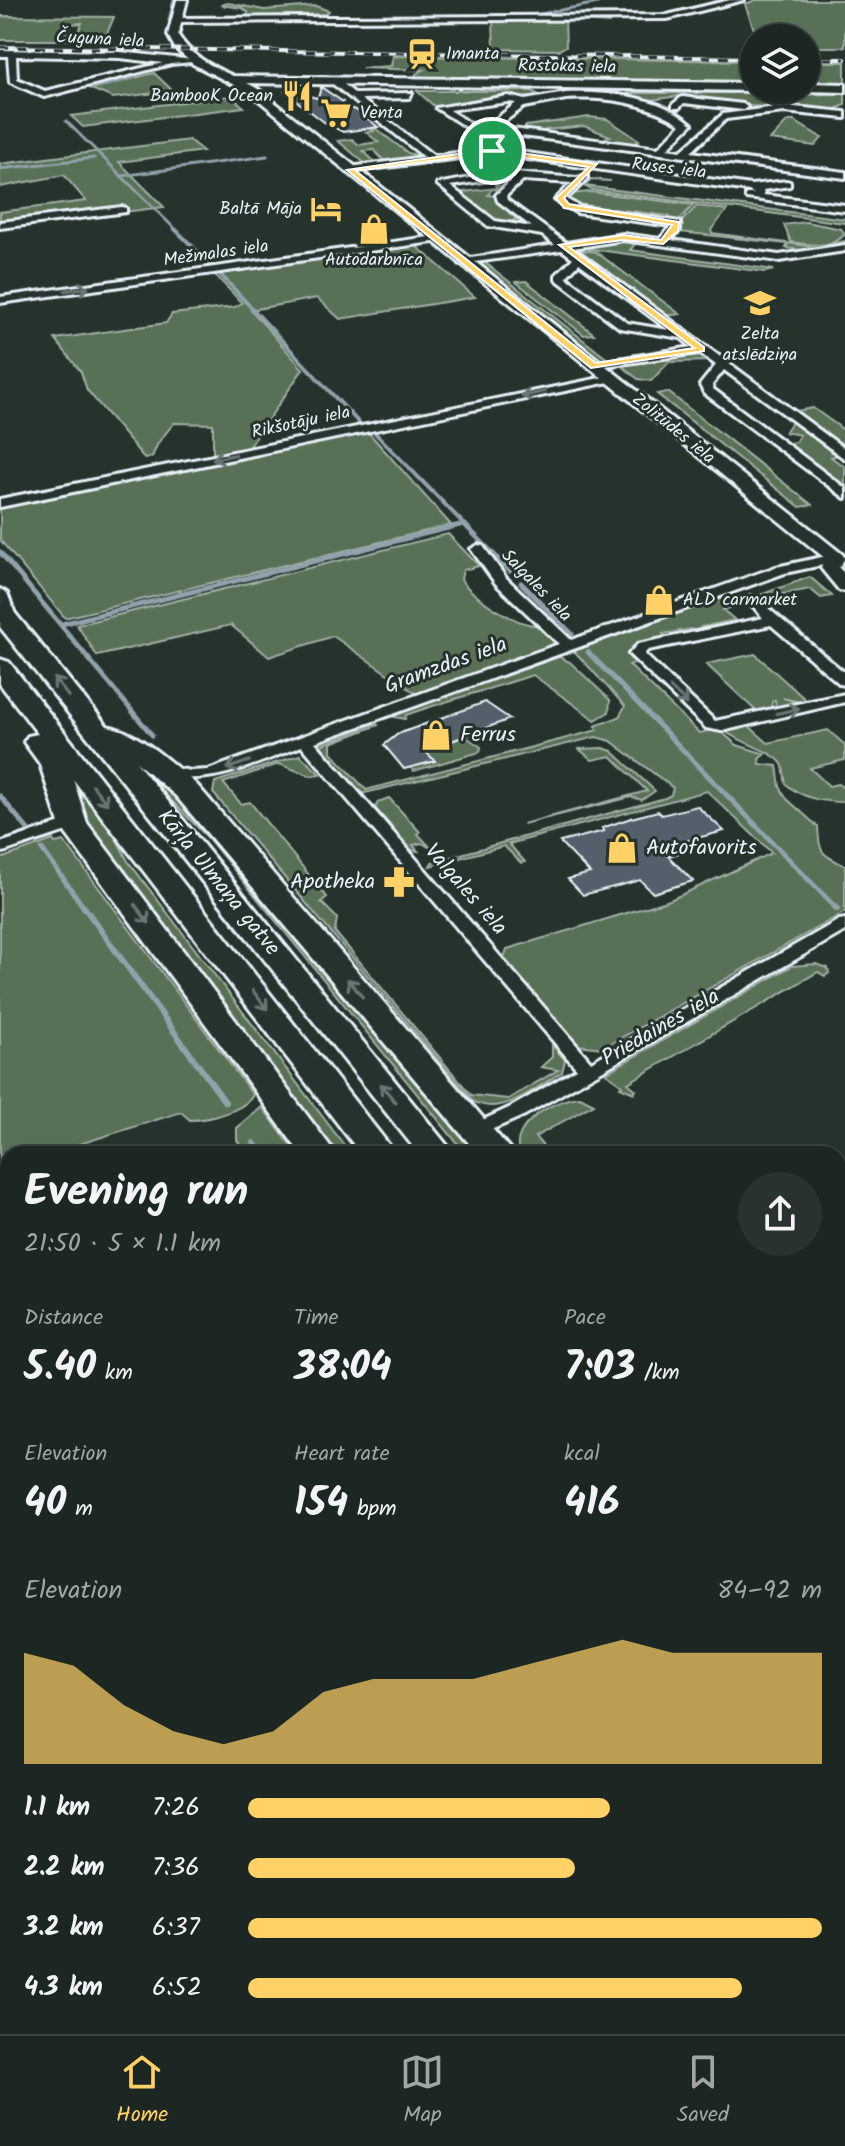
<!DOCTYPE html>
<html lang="en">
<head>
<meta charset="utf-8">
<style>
  :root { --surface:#1c2622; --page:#29322f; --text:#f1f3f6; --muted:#a0a5a5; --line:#3a4340; --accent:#ffd166 }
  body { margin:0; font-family:Kalam,sans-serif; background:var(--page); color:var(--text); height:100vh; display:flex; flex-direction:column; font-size:30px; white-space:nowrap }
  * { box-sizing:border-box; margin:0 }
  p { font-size:26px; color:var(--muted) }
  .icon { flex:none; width:44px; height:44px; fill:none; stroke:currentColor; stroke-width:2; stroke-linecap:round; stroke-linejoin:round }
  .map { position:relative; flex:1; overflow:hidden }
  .side { position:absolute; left:0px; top:1146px; width:846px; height:888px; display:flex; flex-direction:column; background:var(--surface); border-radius:24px 24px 0 0; box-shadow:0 2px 6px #0004,0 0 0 2px var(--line) }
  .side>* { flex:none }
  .tools { position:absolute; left:740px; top:24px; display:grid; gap:16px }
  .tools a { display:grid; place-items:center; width:80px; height:80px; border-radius:50%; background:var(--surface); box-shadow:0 2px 6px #0004,0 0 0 2px var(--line); font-size:40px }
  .pin { position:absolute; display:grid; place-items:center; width:68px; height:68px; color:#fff; margin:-34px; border:4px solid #fff; border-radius:50%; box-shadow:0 2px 8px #0007 }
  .round { display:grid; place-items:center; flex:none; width:84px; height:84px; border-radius:42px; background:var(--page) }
  .headline { display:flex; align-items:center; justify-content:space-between; height:136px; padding:0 24px }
  h1 { font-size:44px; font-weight:600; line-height:60px }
  .figures { display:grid; grid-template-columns:repeat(3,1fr); gap:12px; height:136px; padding:8px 24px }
  .figures div { display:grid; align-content:center }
  .figures b { font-size:40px; font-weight:600 }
  .figures small { font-size:22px; font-weight:400 }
  .figures p { font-size:22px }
  .chart { height:224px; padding:16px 24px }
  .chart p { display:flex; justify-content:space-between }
  .chart svg { width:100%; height:144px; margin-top:8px; fill:var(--accent); opacity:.7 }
  ul { padding:0 24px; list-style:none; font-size:26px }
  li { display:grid; grid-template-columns:128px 96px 1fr; align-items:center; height:60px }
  li i { height:20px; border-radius:10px; background:var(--accent) }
  .menu { display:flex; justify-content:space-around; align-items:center; height:112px; border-top:2px solid var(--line); background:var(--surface); font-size:22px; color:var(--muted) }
  .menu a { display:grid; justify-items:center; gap:4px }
  .menu .on { color:var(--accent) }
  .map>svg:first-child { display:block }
  .green { fill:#596f54; stroke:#a0b0a6; stroke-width:2 }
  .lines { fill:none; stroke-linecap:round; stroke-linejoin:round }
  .stream-far4 { stroke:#90a2ac; stroke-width:3 }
  .stream-far3 { stroke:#90a2ac; stroke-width:4 }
  .stream-far2 { stroke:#90a2ac; stroke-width:5 }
  .stream-far1 { stroke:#90a2ac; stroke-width:6 }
  .stream { stroke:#90a2ac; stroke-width:8 }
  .building { fill:#545f6c; stroke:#e8f1f8; stroke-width:2 }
  .street-casing { stroke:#e8f1f8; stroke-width:6 }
  .secondary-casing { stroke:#e8f1f8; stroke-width:6 }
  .highway-casing { stroke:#e8f1f8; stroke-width:6 }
  .street { fill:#26332d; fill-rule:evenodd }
  .secondary { fill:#26332d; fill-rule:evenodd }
  .highway { fill:#26332d; fill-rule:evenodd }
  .rail-casing { stroke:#e8f1f8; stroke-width:4 }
  .rail { stroke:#26332d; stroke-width:3; stroke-dasharray:9; stroke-linecap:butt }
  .oneway { stroke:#6a7674 }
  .route { fill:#ffd166; stroke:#fff; stroke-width:2; fill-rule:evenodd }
  .labels { text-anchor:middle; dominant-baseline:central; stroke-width:6; stroke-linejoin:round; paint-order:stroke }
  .far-street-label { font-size:18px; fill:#e8f1f8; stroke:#26332d }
  .far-poi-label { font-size:18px; fill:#e8f1f8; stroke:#26332d; text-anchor:start }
  .street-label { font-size:22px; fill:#e8f1f8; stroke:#26332d }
  .poi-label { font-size:22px; fill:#e8f1f8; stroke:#26332d; text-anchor:start }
</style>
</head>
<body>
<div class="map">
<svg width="845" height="2034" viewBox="0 0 845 2034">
  <rect width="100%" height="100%" fill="#26332d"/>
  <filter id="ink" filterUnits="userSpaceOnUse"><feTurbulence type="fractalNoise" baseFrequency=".0125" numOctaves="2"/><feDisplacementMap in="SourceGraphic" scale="16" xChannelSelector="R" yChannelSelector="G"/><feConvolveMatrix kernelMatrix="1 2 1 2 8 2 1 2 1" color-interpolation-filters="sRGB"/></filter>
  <g filter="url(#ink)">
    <g class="green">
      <polygon points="756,0 845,0 845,47 806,47 806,38 757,38 745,4"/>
      <polygon points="228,3 264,10 316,6 329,11 326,14 247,17 248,12 242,8 221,5"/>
      <polygon points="0,16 114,17 105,38 74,40 82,23 71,24 66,40 0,40"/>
      <polygon points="493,19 609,19 609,23 565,20 566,46 559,50 494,49"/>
      <polygon points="393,56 754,61 754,85 414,79 416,74 423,70 362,68 391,66"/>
      <rect x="806" y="62" width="39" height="20"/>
      <polygon points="154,73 173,91 113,98 91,89"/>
      <polygon points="707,90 777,90 781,94 783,107 746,106 747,103 679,96 644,101 622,98 628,93 733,93"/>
      <polygon points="793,90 835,91 806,95 845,93 845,105 831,111 797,107 792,94 789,93"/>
      <polygon points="417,91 532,91 546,99 499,96 435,107"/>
      <polygon points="231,96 244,107 83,127 71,116"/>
      <polygon points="589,117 607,119 639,140 634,144 615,143 605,138 610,136 584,126 546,130 549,133 523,130 526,126"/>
      <polygon points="788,121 794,121 822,138 815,146 770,140"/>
      <polygon points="375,128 408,153 424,157 385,162 374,150 363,151 376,163 367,165 338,141 352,139 359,145 378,142 366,132 375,131 370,129"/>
      <polygon points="189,140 203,151 119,162 164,207 0,227 0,212 86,201 64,175 0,187 0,164"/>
      <polygon points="590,179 611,181 591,180 585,186 845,219 845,223 592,190 582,185"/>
      <polygon points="495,185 505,186 500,190 492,189 488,195 496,196 498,201 514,213 510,214 517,219 512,221 525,222 530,227 496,223 455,193 497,188"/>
      <polygon points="590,192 694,205 677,222 666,220 669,216 568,203 564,198 568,194"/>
      <polygon points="697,206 727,210 711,230 712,233 816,247 845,241 845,246 809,251 786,248 788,244 679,232 683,226 680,223"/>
      <path d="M806 222 841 229 845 234C832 249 809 245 791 242L784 225Z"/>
      <polygon points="625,240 657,244 635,244 630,250 774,270 765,272 583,248 583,245"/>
      <polygon points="415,245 475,297 340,319 317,298 251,310 303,369 248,449 213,456 213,424 174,423 158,443 152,457 145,459 87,390 81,372 55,339 166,323 172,314 235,307 242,303 214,274"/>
      <polygon points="582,250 596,252 680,314 666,316 580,253"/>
      <polygon points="483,261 610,361 595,359 478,265"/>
      <polygon points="526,281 594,334 584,335 516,282"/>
      <polygon points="695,354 707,361 669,362 651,381 638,379 622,366"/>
      <polygon points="668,392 812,505 800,507 657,394"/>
      <polygon points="813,408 845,431 845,446 796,411"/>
      <polygon points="793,421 839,455 831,457 845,467 845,490 784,444 795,442 800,435 785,432"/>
      <polygon points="368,432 451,525 65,618 0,540 0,508"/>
      <path d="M448 534 479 566 463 570 461 579C471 597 520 628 540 625L561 644 421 697 333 636 269 657 231 625 97 656 77 625Z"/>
      <path d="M810 577 832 596 821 598 810 589 773 596 781 605C771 607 765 603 757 596Z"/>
      <path d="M724 597 734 599 727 601 733 607 723 610 735 620 701 627 705 631 696 633 691 629 663 634 666 639 633 648 631 653 639 662 629 665 699 733 718 729 737 745 765 754 759 759 760 764 777 766 780 787 787 799 818 827C819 854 821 853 845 866V912L603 1048 577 1045 503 961 507 949 670 900 772 853 707 791 509 844 525 862 521 863 504 846 430 866 432 862 665 798 671 795 673 788 611 741 596 737 361 794 356 792 318 746 376 723 378 725 331 743V752L366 790 598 730 595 726 619 717 625 706 574 651Z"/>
      <polygon points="755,654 806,700 840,695 804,703 783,698 800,703 776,710 775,700 772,702 771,711 728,721 725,719 756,711 706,664"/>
      <path d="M559 657 570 662 610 700 609 712 595 720 533 675C490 689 449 700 406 715L405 719 390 716Z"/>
      <path d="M760 722 763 723 750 727 768 743 828 730 845 745V760L810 768 829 786 838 784 845 789V802C824 802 803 799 786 784 784 778 785 770 782 764 774 751 738 742 723 730Z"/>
      <polygon points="465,736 481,747 480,752 414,771 410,767 435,761 425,751"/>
      <polygon points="603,748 612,751 655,791 642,800 631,797 523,824 647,791 611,756 592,760 579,749"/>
      <path d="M300 755 320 774 311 776 279 764 223 783 241 804 250 802 327 897 321 902 337 918 335 932 471 1095 508 1099 558 1070 541 1067 552 1057V1045L565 1060 562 1072C536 1087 502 1118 473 1101L213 793 215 782Z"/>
      <polygon points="143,764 151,765 483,1154 466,1154 208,838 158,787"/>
      <polygon points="67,778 71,778 115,836 128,861 351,1154 330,1154 93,839"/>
      <polygon points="389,798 420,832 418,834 432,849 422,843 413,845 418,851 412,850 375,808 378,802"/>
      <path d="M53 840 55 843 64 841 253 1095C244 1111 208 1120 190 1120L181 1112 70 1147 74 1154H8V1399L0 1404V859Z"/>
      <polygon points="816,964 828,968 829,973 825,976 818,972 628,1083 636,1090 634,1093 620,1087 622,1085 606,1073 792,966"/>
      <path d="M580 1097 594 1104 535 1137 550 1154H520C507 1126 556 1098 580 1097Z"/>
      <polygon points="262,1107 297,1154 247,1154 237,1140 237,1128"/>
      <polygon points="845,1405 845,1538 838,1530 838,1407"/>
      <polygon points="838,1891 845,1900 845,2034 758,2034 750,2026 838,2026"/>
    </g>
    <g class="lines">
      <g class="stream-far4">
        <polyline points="535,15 598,3"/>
        <polyline points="169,20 174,0"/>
        <polyline points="99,87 133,78"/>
        <polyline points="66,121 177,231"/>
        <polyline points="0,169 94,158"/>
        <polyline points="121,176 267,156"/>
      </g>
      <g class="stream-far3">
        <polyline points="175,229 214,268"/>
        <polyline points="218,272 360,424"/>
        <polyline points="376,434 467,527"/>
        <polyline points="452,527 464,524"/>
      </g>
      <g class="stream-far2">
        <polyline points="465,525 510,571"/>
        <polyline points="0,552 152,735"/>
        <polyline points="521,583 572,634"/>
        <polyline points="62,624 460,525"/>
        <polyline points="588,652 837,909"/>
        <polyline points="0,796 30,832 0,842"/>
        <polyline points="42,849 85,909"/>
      </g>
      <g class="stream-far1">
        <polyline points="84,907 225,1102"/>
        <polyline points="835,907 837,909"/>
        <polyline points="254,1143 262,1154"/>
      </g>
      <g class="stream">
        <polyline points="0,1449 8,1445"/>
        <polyline points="838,1964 845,1974"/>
        <polyline points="555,2034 565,2026"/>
      </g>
    </g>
    <g class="building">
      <polygon points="321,87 343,102 341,105 360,112 378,127 343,132 324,122 284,91 318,98"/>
      <polygon points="485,702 510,719 425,751 435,761 404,769 384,745 398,734"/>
      <polygon points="697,806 724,831 674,844 682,852 668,856 693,881 653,893 640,880 583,895 568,879 590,873 560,842 604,831 602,828 631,818 658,811 662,815"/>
    </g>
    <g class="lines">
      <defs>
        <g id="street">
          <polygon points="730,0 744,0 667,19 177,22 173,20 177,18 667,15"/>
          <path d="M0 50 120 52 203 61 171 64 44 97 10 82 8 56H0ZM16 56 120 58 163 63 45 91 17 79Z"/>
          <polygon points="333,80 339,80 355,94 412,93 409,98 361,99 434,156 492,148 751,185 787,181 790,182 790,186 763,190 764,195 845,205 845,211 746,198 746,194 754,194 749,191 492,154 347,172 345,170 350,167 424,157 333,84"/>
          <path d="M566 93C608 92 658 95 692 124L667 149 681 151 723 114 784 106 845 112V118L784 112 726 119 691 152 845 172V178L469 129 436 108 508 96 525 100ZM566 99C607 97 645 102 681 124L658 148 497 127 524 107ZM508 102 516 103 487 126 471 124 449 110Z"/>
          <polygon points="682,97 743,104 747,107 743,110 684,103 679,108 673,108 673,104"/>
          <path d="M502 172 577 178 587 175V179L566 199 580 207 680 222V230L671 240 779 255 845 245V251L779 261 623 240 573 248 845 449V459L724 370 712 385 713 389 845 488V498L704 393 700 385 716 365 700 353 590 368 588 366 594 363 692 347 681 338 620 328 556 279V275L573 258 562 250 460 264 459 262 464 259 555 245 542 235 488 226 437 184ZM502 178 513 179 496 195 498 201 532 227 495 221 450 186ZM523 180 572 183 555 200 577 213 671 226 660 239 623 234 566 243 507 200 506 196ZM579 263 669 330 627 323 566 277Z"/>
          <polygon points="122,207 126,208 126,212 0,228 0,222"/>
          <polygon points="436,236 440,237 440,241 0,303 0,297"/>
          <polygon points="610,376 614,377 614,381 0,507 0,499"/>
          <path d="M478 545 483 546 506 578 571 640 776 567 836 554 843 558 841 561 785 573 315 742 591 1062 839 920 845 919V931L525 1115 477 1136 470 1134 467 1130 470 1126 511 1107 577 1069 302 746C256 763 212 787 162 775L160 772 168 767 191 771 208 770 559 644 496 584 471 549Z"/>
          <path d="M0 589 7 593 20 627 18 630H8C0 616 0 604 0 589Z"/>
          <polygon points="750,596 766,602 769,609 845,673 845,685 840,684 771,625 648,650 644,654 715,721 845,694 845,702 722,731 706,728 629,654 638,644 763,618 754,607 743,600"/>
          <polygon points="73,819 81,824 79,827 0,853 0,843"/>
          <polygon points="8,1398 8,1417 0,1419 0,1401"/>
        </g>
        <g id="secondary">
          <path d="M177 0H187L178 35C191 56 211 66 233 76L754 83V91L247 83 258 89 842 554 845 558 839 568 845 574V591L839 590 821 568 826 559 250 93 193 64 175 48 168 35Z"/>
          <polygon points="806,83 845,84 845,92 806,91"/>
        </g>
        <g id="highway">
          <path d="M0 604 9 606 107 726C140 732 171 763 196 784L514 1154H478L176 796 136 762 454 1154H419L0 627Z"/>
          <polygon points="0,659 9,662 396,1154 361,1154 73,779 87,823 336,1154 301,1154 59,824 40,764 24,742 28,736 38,734 0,684"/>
          <polygon points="838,1548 845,1550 845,1589 838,1587"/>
          <polygon points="838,1635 845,1638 845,1680 838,1677"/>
          <polygon points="838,1732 845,1734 845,1779 838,1777"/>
          <polygon points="838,1836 845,1839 845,1888 838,1885"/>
        </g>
      </defs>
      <use href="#street" class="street-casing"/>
      <use href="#secondary" class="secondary-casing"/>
      <use href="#highway" class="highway-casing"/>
      <use href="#street" class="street"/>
      <use href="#secondary" class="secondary"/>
      <use href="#highway" class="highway"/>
      <defs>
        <g id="rail">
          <polyline points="0,47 754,58"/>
          <polyline points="806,59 845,59"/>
        </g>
      </defs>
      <use href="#rail" class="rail-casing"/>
      <use href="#rail" class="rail"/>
    </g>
    <defs><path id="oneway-shaft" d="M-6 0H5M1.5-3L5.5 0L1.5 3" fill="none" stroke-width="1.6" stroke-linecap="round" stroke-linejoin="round" transform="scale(2)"/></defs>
    <g class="oneway">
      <use href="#oneway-shaft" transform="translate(77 289) rotate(-8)"/>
      <use href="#oneway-shaft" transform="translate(533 394) rotate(168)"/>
      <use href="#oneway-shaft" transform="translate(224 457) rotate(168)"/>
      <use href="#oneway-shaft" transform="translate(61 687) rotate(-128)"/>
      <use href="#oneway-shaft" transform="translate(679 696) rotate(44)"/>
      <use href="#oneway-shaft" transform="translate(788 711) rotate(-12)"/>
      <use href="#oneway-shaft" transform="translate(238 765) rotate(161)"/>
      <use href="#oneway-shaft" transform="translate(100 795) rotate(52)"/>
      <use href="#oneway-shaft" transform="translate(142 914) rotate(53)"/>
      <use href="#oneway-shaft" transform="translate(355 988) rotate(-130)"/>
      <use href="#oneway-shaft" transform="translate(260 1000) rotate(52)"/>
      <use href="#oneway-shaft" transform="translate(388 1093) rotate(-129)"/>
    </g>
  </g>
  <path class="route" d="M492 149 597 164 564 198 569 204 679 222 678 231 663 244 623 240 569 247 704 347V351L591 368 347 170ZM492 153 589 167 556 198 564 208 672 225 661 240 623 235 559 245 694 348 596 363 356 171Z"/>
  <defs>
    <symbol id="station-bare" viewBox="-9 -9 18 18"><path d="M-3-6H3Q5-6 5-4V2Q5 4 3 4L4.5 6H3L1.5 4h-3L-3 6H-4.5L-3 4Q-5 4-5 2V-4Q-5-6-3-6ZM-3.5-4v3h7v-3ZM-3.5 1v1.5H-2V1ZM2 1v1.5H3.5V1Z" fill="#ffd166" stroke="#26332d" stroke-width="2.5" paint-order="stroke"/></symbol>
    <symbol id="restaurant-bare" viewBox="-9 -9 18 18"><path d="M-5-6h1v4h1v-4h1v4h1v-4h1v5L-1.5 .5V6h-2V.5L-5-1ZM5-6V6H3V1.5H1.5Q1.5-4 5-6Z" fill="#ffd166" stroke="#26332d" stroke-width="2.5" paint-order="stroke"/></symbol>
    <symbol id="supermarket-bare" viewBox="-9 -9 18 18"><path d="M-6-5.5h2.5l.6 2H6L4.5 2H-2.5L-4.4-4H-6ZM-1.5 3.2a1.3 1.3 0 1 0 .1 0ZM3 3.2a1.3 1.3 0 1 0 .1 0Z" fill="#ffd166" stroke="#26332d" stroke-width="2.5" paint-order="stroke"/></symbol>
    <symbol id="hotel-bare" viewBox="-9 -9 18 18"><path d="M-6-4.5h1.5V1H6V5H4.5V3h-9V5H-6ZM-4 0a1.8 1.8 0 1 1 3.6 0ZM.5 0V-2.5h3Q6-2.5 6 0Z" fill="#ffd166" stroke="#26332d" stroke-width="2.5" paint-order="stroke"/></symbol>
    <symbol id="shop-bare" viewBox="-9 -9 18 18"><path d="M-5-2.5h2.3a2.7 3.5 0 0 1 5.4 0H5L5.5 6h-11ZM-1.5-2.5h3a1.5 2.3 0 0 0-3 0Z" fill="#ffd166" stroke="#26332d" stroke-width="2.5" paint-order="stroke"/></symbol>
    <symbol id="school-bare" viewBox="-9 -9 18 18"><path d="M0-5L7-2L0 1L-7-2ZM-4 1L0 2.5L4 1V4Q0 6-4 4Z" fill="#ffd166" stroke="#26332d" stroke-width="2.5" paint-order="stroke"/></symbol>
    <symbol id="pharmacy-bare" viewBox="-9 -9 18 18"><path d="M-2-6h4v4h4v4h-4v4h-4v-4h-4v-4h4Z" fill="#ffd166" stroke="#26332d" stroke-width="2.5" paint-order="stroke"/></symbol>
  </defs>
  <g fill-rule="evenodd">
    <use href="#station-bare" x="400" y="32" width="44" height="44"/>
    <use href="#restaurant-bare" x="275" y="74" width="44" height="44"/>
    <use href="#supermarket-bare" x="314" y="91" width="44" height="44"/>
    <use href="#hotel-bare" x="304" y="187" width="44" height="44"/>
    <use href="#shop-bare" x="352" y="207" width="44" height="44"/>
    <use href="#school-bare" x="738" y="281" width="44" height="44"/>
    <use href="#shop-bare" x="637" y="578" width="44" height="44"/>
    <use href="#shop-bare" x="414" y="713" width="44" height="44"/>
    <use href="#shop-bare" x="600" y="826" width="44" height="44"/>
    <use href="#pharmacy-bare" x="377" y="860" width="44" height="44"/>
  </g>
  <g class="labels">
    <g class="far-street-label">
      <text transform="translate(100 40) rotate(3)">Čuguna iela</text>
      <text transform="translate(567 67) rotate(1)">Rostokas iela</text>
      <text transform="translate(669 169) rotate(7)">Ruses iela</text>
      <text transform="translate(216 254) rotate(-8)">Mežmalas iela</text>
      <text transform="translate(301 423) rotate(-12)">Rikšotāju iela</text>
      <text transform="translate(673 429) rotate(39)">Zolitūdes iela</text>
      <text transform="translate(536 586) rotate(46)">Salgales iela</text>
    </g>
    <g class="far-poi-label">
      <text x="446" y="54">Imanta</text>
      <text x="273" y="96" text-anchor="end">BambooK Ocean</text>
      <text x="360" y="113">Venta</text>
      <text x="302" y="209" text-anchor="end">Baltā Māja</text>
      <text x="374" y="260" text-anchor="middle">Autodarbnīca</text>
      <text x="760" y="334" text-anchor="middle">Zelta<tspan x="760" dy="21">atslēdziņa</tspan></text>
      <text x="683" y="600">ALD carmarket</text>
    </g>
    <g class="street-label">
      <text transform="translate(446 666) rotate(-20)">Gramzdas iela</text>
      <text transform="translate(218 883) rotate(51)">Kārļa Ulmaņa gatve</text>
      <text transform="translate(465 890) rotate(49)">Valgales iela</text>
      <text transform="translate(661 1028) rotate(-30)">Priedaines iela</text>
    </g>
    <g class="poi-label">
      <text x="460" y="735">Ferrus</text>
      <text x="646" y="848">Autofavorits</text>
      <text x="375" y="882" text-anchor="end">Apotheka</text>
    </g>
  </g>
</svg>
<div class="tools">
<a><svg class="icon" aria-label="layers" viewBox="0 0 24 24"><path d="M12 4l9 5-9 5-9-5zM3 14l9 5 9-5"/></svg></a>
</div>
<div class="pin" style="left:492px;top:151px;background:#1e9e55"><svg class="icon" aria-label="arrive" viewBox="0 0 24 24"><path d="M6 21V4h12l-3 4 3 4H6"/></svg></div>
<section class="side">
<div class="headline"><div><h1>Evening run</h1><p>21:50 · 5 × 1.1 km</p></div><a class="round"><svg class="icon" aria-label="share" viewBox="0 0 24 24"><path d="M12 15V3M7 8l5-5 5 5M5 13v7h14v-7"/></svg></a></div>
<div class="figures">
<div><p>Distance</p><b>5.40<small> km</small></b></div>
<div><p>Time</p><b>38:04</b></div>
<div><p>Pace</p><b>7:03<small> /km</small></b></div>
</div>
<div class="figures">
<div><p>Elevation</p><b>40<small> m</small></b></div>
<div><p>Heart rate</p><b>154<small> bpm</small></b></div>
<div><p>kcal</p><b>416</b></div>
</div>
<div class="chart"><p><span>Elevation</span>84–92 m</p>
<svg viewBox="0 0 160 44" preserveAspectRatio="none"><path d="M0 44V10L10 14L20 26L30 34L40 38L50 34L60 22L70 18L80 18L90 18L100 14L110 10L120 6L130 10L140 10L150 10L160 10V44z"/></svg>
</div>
<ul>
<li><b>1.1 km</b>7:26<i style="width:63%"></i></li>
<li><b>2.2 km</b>7:36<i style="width:57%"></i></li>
<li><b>3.2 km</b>6:37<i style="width:100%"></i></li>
<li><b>4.3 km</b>6:52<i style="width:86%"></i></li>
</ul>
</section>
</div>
<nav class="menu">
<a class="on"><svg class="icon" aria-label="home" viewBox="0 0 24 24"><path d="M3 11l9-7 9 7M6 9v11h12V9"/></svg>Home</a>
<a><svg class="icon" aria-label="map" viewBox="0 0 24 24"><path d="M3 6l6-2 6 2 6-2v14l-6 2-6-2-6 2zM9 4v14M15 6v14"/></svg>Map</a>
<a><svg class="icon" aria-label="saved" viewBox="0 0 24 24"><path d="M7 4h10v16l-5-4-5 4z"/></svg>Saved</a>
</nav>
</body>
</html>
